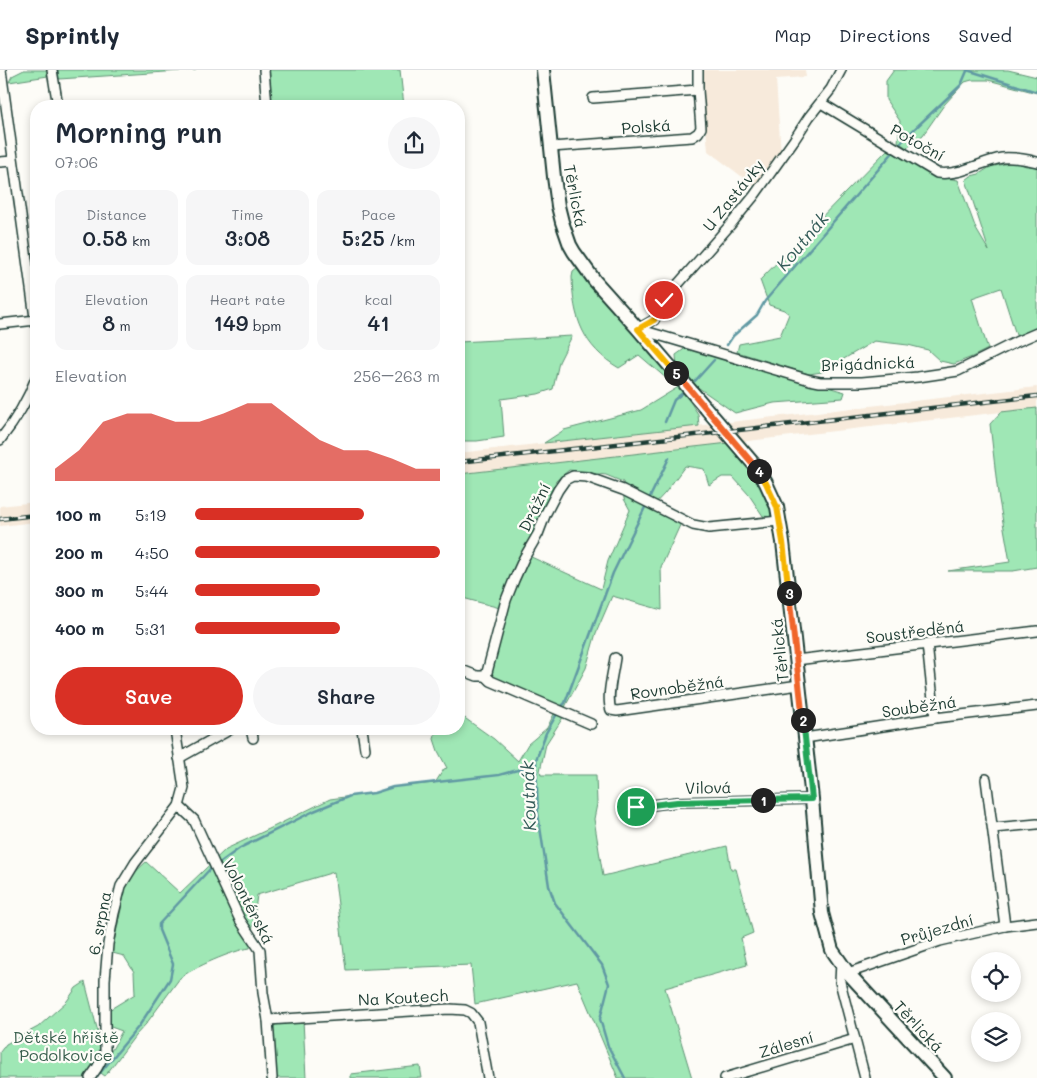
<!DOCTYPE html>
<html lang="en">
<head>
<meta charset="utf-8">
<style>
  :root { --surface:#fff; --page:#f6f6f7; --text:#1f2937; --muted:#747a83; --line:#e0e1e3; --accent:#d93025 }
  body { margin:0; font-family:Mali,sans-serif; background:var(--page); color:var(--text); height:100vh; display:flex; flex-direction:column; font-size:19px; white-space:nowrap }
  * { box-sizing:border-box; margin:0 }
  p { font-size:16px; color:var(--muted) }
  .icon { flex:none; width:28px; height:28px; fill:none; stroke:currentColor; stroke-width:2; stroke-linecap:round; stroke-linejoin:round }
  .map { position:relative; flex:1; overflow:hidden }
  .panel { position:absolute; left:30px; top:30px; width:435px; height:635px; display:flex; flex-direction:column; background:var(--surface); border-radius:20px; box-shadow:0 2px 8px #0003 }
  .panel>* { flex:none }
  .buttons { position:absolute; left:971px; top:882px; display:grid; gap:10px }
  .buttons a { display:grid; place-items:center; width:50px; height:50px; border-radius:50%; background:var(--surface); box-shadow:0 2px 8px #0003; font-size:25px }
  .pin { position:absolute; display:grid; place-items:center; width:42px; height:42px; color:#fff; margin:-21px; border:2px solid #fff; border-radius:50%; box-shadow:0 1px 5px #0007 }
  .km { position:absolute; width:25px; height:25px; margin:-12px; border-radius:50%; background:#222; color:#fff; font-size:14px; line-height:25px; text-align:center }
  .round { display:grid; place-items:center; flex:none; width:52px; height:52px; border-radius:26px; background:var(--page) }
  .summary { display:flex; align-items:center; justify-content:space-between; height:85px; padding:0 25px }
  h1 { font-size:28px; font-weight:600; line-height:38px }
  .stats { display:grid; grid-template-columns:repeat(3,1fr); gap:8px; height:85px; padding:5px 25px }
  .stats div { display:grid; align-content:center; border-radius:12px; background:var(--page); text-align:center }
  .stats b { font-size:21px; font-weight:600 }
  .stats small { font-size:14px; font-weight:400 }
  .stats p { font-size:14px }
  .chart { height:140px; padding:10px 25px }
  .chart p { display:flex; justify-content:space-between }
  .chart svg { width:100%; height:90px; margin-top:5px; fill:var(--accent); opacity:.7 }
  .cta { display:flex; gap:10px; margin-top:auto; padding:10px 25px }
  .cta a { flex:1; height:58px; border-radius:30px; background:var(--accent); color:#fff; font-size:20px; font-weight:600; line-height:58px; text-align:center }
  .cta a+a { background:var(--page); color:var(--text) }
  ul { padding:0 25px; list-style:none; font-size:16px }
  li { display:grid; grid-template-columns:80px 60px 1fr; align-items:center; height:38px }
  li i { height:12px; border-radius:6px; background:var(--accent) }
  header { display:flex; align-items:center; gap:30px; box-sizing:border-box; height:70px; padding:0 25px; background:var(--surface); border-bottom:1px solid var(--line) }
  header strong { font-size:24px }
  nav { display:flex; gap:28px; margin-inline-start:auto; font-size:18px }
  .map>svg:first-child { display:block }
  .built { fill:#f7eadb }
  .green { fill:#9fe7b5; stroke:#5f9274 }
  .lines { fill:none; stroke-linecap:round; stroke-linejoin:round }
  .stream { stroke:#6199a3; stroke-width:2.5 }
  .minor-casing { stroke:#1f3d34; stroke-width:12 }
  .secondary-casing { stroke:#1f3d34; stroke-width:16 }
  .minor { stroke:#fdfcf7; stroke-width:9 }
  .secondary { stroke:#fdfcf7; stroke-width:12 }
  .rail-casing { stroke:#1f3d34; stroke-width:4.5 }
  .rail { stroke:#fdfcf7; stroke-width:2.5; stroke-dasharray:8; stroke-linecap:butt }
  .split-1-casing { stroke:#fff; stroke-width:10 }
  .split-2-casing { stroke:#fff; stroke-width:10 }
  .split-3-casing { stroke:#fff; stroke-width:10 }
  .split-4-casing { stroke:#fff; stroke-width:10 }
  .split-5-casing { stroke:#fff; stroke-width:10 }
  .split-6-casing { stroke:#fff; stroke-width:10 }
  .split-1 { stroke:#22a559; stroke-width:6 }
  .split-2 { stroke:#22a559; stroke-width:6 }
  .split-3 { stroke:#f0652b; stroke-width:6 }
  .split-4 { stroke:#f5b400; stroke-width:6 }
  .split-5 { stroke:#f0652b; stroke-width:6 }
  .split-6 { stroke:#f5b400; stroke-width:6 }
  .labels { text-anchor:middle; dominant-baseline:central; stroke-width:4.5; stroke-linejoin:round; paint-order:stroke }
  .street-label { font-size:16px; fill:#1f3d34; stroke:#fdfcf7 }
  .park-label { font-size:16px; fill:#395f4e; stroke:#fdfcf7 }
  .water-label { font-size:18px; font-style:italic; fill:#355c59; stroke:#fdfcf7 }
</style>
</head>
<body>
<header>
<strong>Sprintly</strong>
<nav><a>Map</a><a>Directions</a><a>Saved</a></nav>
</header>
<div class="map">
<svg width="1037" height="1008" viewBox="0 0 1037 1008">
  <rect width="100%" height="100%" fill="#fdfcf7"/>
  <filter id="ink" filterUnits="userSpaceOnUse"><feTurbulence type="fractalNoise" baseFrequency=".02" numOctaves="2"/><feDisplacementMap in="SourceGraphic" scale="10" xChannelSelector="R" yChannelSelector="G"/><feConvolveMatrix kernelMatrix="1 2 1 2 8 2 1 2 1" color-interpolation-filters="sRGB"/></filter>
  <g filter="url(#ink)">
    <g class="built">
      <polygon points="701,0 805,0 806,7 776,9 781,85 759,115 753,115 708,81"/>
      <polygon points="1037,317 1037,338 459,404 459,383"/>
      <polygon points="36,432 36,452 0,456 0,436"/>
    </g>
    <g class="green">
      <polygon points="24,0 47,0 48,6 9,12 12,6"/>
      <polygon points="58,0 196,0 59,9"/>
      <polygon points="269,0 400,0 404,36 272,36"/>
      <polygon points="894,0 1008,0 1037,7 1037,23 988,10 972,10 965,12 944,35 923,65 907,78 898,72 900,51 886,30 886,11"/>
      <polygon points="889,78 930,105 958,110 976,159 989,181 966,110 971,106 979,104 990,97 1009,93 1018,93 1026,96 1033,96 1037,97 1037,259 1017,268 1001,218 972,228 988,279 972,287 954,294 940,291 928,280 908,275 874,271 822,302 809,304 737,282 739,274 780,266 789,244 784,240 769,235 760,210"/>
      <path d="M578 198 677 312 674 315 639 285 619 298C583 277 573 248 572 207L573 202Z"/>
      <polygon points="572,266 559,292 553,319 538,324 501,329 504,367 477,371 459,371 459,272"/>
      <polygon points="687,277 845,322 843,328 774,333 735,343 686,309 677,299 676,285"/>
      <polygon points="680,316 698,344 699,356 544,373 564,360 641,340"/>
      <polygon points="1037,338 1037,497 1013,501 948,501 1010,492 998,424 990,354 1001,342"/>
      <path d="M729 373 753 399 772 437 771 447 763 446 749 425 733 407H722L709 415 704 399 685 396 665 423 651 438 681 453 661 497 662 540 612 526 596 563 586 598 566 635 562 649 546 674 540 701 541 705H596L597 734 594 749 603 806 727 776 731 799H736L753 863 741 868 747 895 665 918 692 1008H618L577 911 475 934 471 895 346 900 334 802 257 825 250 878C234 880 192 898 180 908L146 954 135 966 105 1006 98 1001 113 978 122 961 111 957 109 940 135 924 134 902 124 886 105 881 114 872 126 816 134 803 146 792 180 823 226 779 269 759 330 729 374 723 393 717 435 713 444 699 447 698 438 681 434 669 436 659H459V644L494 669 518 691 528 674 547 658 558 636 495 610 490 597 508 534 529 486 601 519 608 491 630 440 624 429 623 412 606 405 569 400 556 411 537 453H533L536 455 535 460 500 538 459 527V404Z"/>
      <polygon points="85,912 98,962 100,977 96,993 85,1008 0,1008 0,982 6,974 38,957 67,931 76,918"/>
      <polygon points="303,950 306,1008 275,1008 272,958 279,952"/>
      <polygon points="420,996 422,1008 351,1008 351,1004"/>
    </g>
    <g class="lines">
      <g class="stream">
        <polyline points="967,0 1037,22"/>
        <polyline points="899,75 906,67 961,15 967,1"/>
        <polyline points="727,275 733,266 757,245 765,231 895,80"/>
        <polyline points="695,311 714,290"/>
        <polyline points="665,352 674,330 685,321"/>
        <polyline points="561,637 565,633 613,503 669,388"/>
        <polyline points="558,642 546,663 536,690 538,744 549,816 555,833 602,895 609,914 600,949 608,976 625,1008"/>
        <polyline points="218,794 240,778 314,741 350,726 374,723 393,717 499,705 536,695"/>
        <polyline points="100,1003 139,956 170,909 173,894 159,860 159,854 210,799"/>
        <polyline points="96,1008 97,1007"/>
      </g>
      <defs>
        <g id="minor">
          <polyline points="1,0 36,255"/>
          <polyline points="52,0 58,36"/>
          <polyline points="264,0 267,36"/>
          <polyline points="593,28 698,20 698,0"/>
          <path d="M821 33 937 103C962 106 979 92 1002 88 1014 87 1025 89 1037 92"/>
          <polyline points="551,77 692,67 698,63 701,58 698,20"/>
          <polyline points="0,92 13,91"/>
          <polyline points="0,254 36,250"/>
          <polyline points="638,259 810,310 820,312 862,312 918,307 958,301 1016,272 1037,263"/>
          <polyline points="638,259 654,250 664,230 731,154 754,126 794,70 809,47 831,19 841,0"/>
          <path d="M0 370C16 350 27 332 36 308"/>
          <polyline points="927,574 935,648"/>
          <path d="M615 588C613 603 606 627 611 640L617 641 799 615"/>
          <polyline points="796,590 1037,561"/>
          <polyline points="459,599 477,606 486,606 506,530 514,510 524,488 538,464 546,443 558,420 565,410 573,406 587,407 623,420 693,455 709,458 779,451"/>
          <polyline points="486,606 491,611 591,654"/>
          <polyline points="251,659 253,668"/>
          <polyline points="362,659 365,679"/>
          <polyline points="805,668 935,648 1037,636"/>
          <polyline points="179,688 231,659"/>
          <polyline points="986,709 1005,856"/>
          <polyline points="179,736 194,750 240,850 260,880 263,923 268,950 272,1008"/>
          <polyline points="636,737 677,732 812,729"/>
          <polyline points="993,758 1037,754"/>
          <polyline points="841,892 840,912 865,1008"/>
          <polyline points="848,903 940,871 1005,856 1037,852"/>
          <polyline points="268,950 411,941 450,939 465,940 471,943 478,952 488,1008"/>
          <polyline points="90,1008 97,998 105,983 105,910 108,874 114,843 121,816 135,793 179,736 184,718 175,659"/>
          <polyline points="725,1008 855,969"/>
        </g>
        <polyline id="secondary" points="543,0 554,107 558,136 562,152 570,175 574,182 595,211 638,259 758,399 766,413 777,437 783,472 812,729 822,843 832,880 848,903 945,1008"/>
      </defs>
      <use href="#minor" class="minor-casing"/>
      <use href="#secondary" class="secondary-casing"/>
      <use href="#minor" class="minor"/>
      <use href="#secondary" class="secondary"/>
      <defs>
        <g id="rail">
          <polyline points="459,392 1037,326"/>
          <polyline points="0,449 36,445"/>
        </g>
      </defs>
      <use href="#rail" class="rail-casing"/>
      <use href="#rail" class="rail"/>
    </g>
  </g>
  <g class="lines" filter="url(#ink)">
    <defs>
      <polyline id="split-1" points="636,737 677,732 763,730"/>
      <polyline id="split-2" points="763,730 812,729 803,650"/>
      <polyline id="split-3" points="789,523 803,650"/>
      <polyline id="split-4" points="759,401 766,413 777,437 783,472 789,523"/>
      <polyline id="split-5" points="676,303 759,401"/>
      <polyline id="split-6" points="664,230 654,250 638,259 676,303"/>
    </defs>
    <use href="#split-1" class="split-1-casing"/>
    <use href="#split-2" class="split-2-casing"/>
    <use href="#split-3" class="split-3-casing"/>
    <use href="#split-4" class="split-4-casing"/>
    <use href="#split-5" class="split-5-casing"/>
    <use href="#split-6" class="split-6-casing"/>
    <use href="#split-1" class="split-1"/>
    <use href="#split-2" class="split-2"/>
    <use href="#split-3" class="split-3"/>
    <use href="#split-4" class="split-4"/>
    <use href="#split-5" class="split-5"/>
    <use href="#split-6" class="split-6"/>
  </g>
  <g class="labels">
    <g class="street-label">
      <text transform="translate(646 56) rotate(-4)">Polská</text>
      <text transform="translate(918 72) rotate(29)">Potoční</text>
      <text transform="translate(733 125) rotate(-51)">U Zastávky</text>
      <text transform="translate(576 126) rotate(79)">Těrlická</text>
      <text transform="translate(868 293) rotate(-2)">Brigádnická</text>
      <text transform="translate(534 437) rotate(-64)">Drážní</text>
      <text transform="translate(915 561) rotate(-7)">Soustředěná</text>
      <text transform="translate(779 580) rotate(-96)">Těrlická</text>
      <text transform="translate(677 617) rotate(-8)">Rovnoběžná</text>
      <text transform="translate(919 636) rotate(-8)">Souběžná</text>
      <text transform="translate(708 717) rotate(-1)">Vilová</text>
      <text transform="translate(249 831) rotate(63)">Volontérská</text>
      <text transform="translate(99 853) rotate(-79)">6. srpna</text>
      <text transform="translate(937 859) rotate(-16)">Průjezdní</text>
      <text transform="translate(403 927) rotate(-3)">Na Koutech</text>
      <text transform="translate(919 956) rotate(47)">Těrlická</text>
      <text transform="translate(786 974) rotate(-17)">Zálesní</text>
    </g>
    <g class="park-label">
      <text x="66" y="966">Dětské hřiště<tspan x="66" dy="18">Podolkovice</tspan></text>
    </g>
    <g class="water-label">
      <text transform="translate(802 171) rotate(-50)">Koutnák</text>
      <text transform="translate(528 726) rotate(-92)">Koutnák</text>
    </g>
  </g>
</svg>
<div class="buttons">
<a><svg class="icon" aria-label="locate" viewBox="0 0 24 24"><circle cx="12" cy="12" r="6"/><path d="M12 2v4M12 18v4M2 12h4M18 12h4"/></svg></a>
<a><svg class="icon" aria-label="layers" viewBox="0 0 24 24"><path d="M12 4l9 5-9 5-9-5zM3 14l9 5 9-5"/></svg></a>
</div>
<div class="pin" style="left:636px;top:737px;background:#1e9e55"><svg class="icon" aria-label="arrive" viewBox="0 0 24 24"><path d="M6 21V4h12l-3 4 3 4H6"/></svg></div>
<div class="pin" style="left:664px;top:230px;background:#d93025"><svg class="icon" aria-label="check" viewBox="0 0 24 24"><path d="M5 12l5 5 9-10"/></svg></div>
<b class="km" style="left:763px;top:730px">1</b>
<b class="km" style="left:803px;top:650px">2</b>
<b class="km" style="left:789px;top:523px">3</b>
<b class="km" style="left:759px;top:401px">4</b>
<b class="km" style="left:676px;top:303px">5</b>
<section class="panel">
<div class="summary"><div><h1>Morning run</h1><p>07:06</p></div><a class="round"><svg class="icon" aria-label="share" viewBox="0 0 24 24"><path d="M12 15V3M7 8l5-5 5 5M5 13v7h14v-7"/></svg></a></div>
<div class="stats">
<div><p>Distance</p><b>0.58<small> km</small></b></div>
<div><p>Time</p><b>3:08</b></div>
<div><p>Pace</p><b>5:25<small> /km</small></b></div>
</div>
<div class="stats">
<div><p>Elevation</p><b>8<small> m</small></b></div>
<div><p>Heart rate</p><b>149<small> bpm</small></b></div>
<div><p>kcal</p><b>41</b></div>
</div>
<div class="chart"><p><span>Elevation</span>256–263 m</p>
<svg viewBox="0 0 160 44" preserveAspectRatio="none"><path d="M0 44V38L10 29L20 15L30 11L40 11L50 15L60 15L70 11L80 6L90 6L100 15L110 24L120 29L130 29L140 33L150 38L160 38V44z"/></svg>
</div>
<ul>
<li><b>100 m</b>5:19<i style="width:69%"></i></li>
<li><b>200 m</b>4:50<i style="width:100%"></i></li>
<li><b>300 m</b>5:44<i style="width:51%"></i></li>
<li><b>400 m</b>5:31<i style="width:59%"></i></li>
</ul>
<div class="cta"><a>Save</a><a>Share</a></div>
</section>
</div>
</body>
</html>
